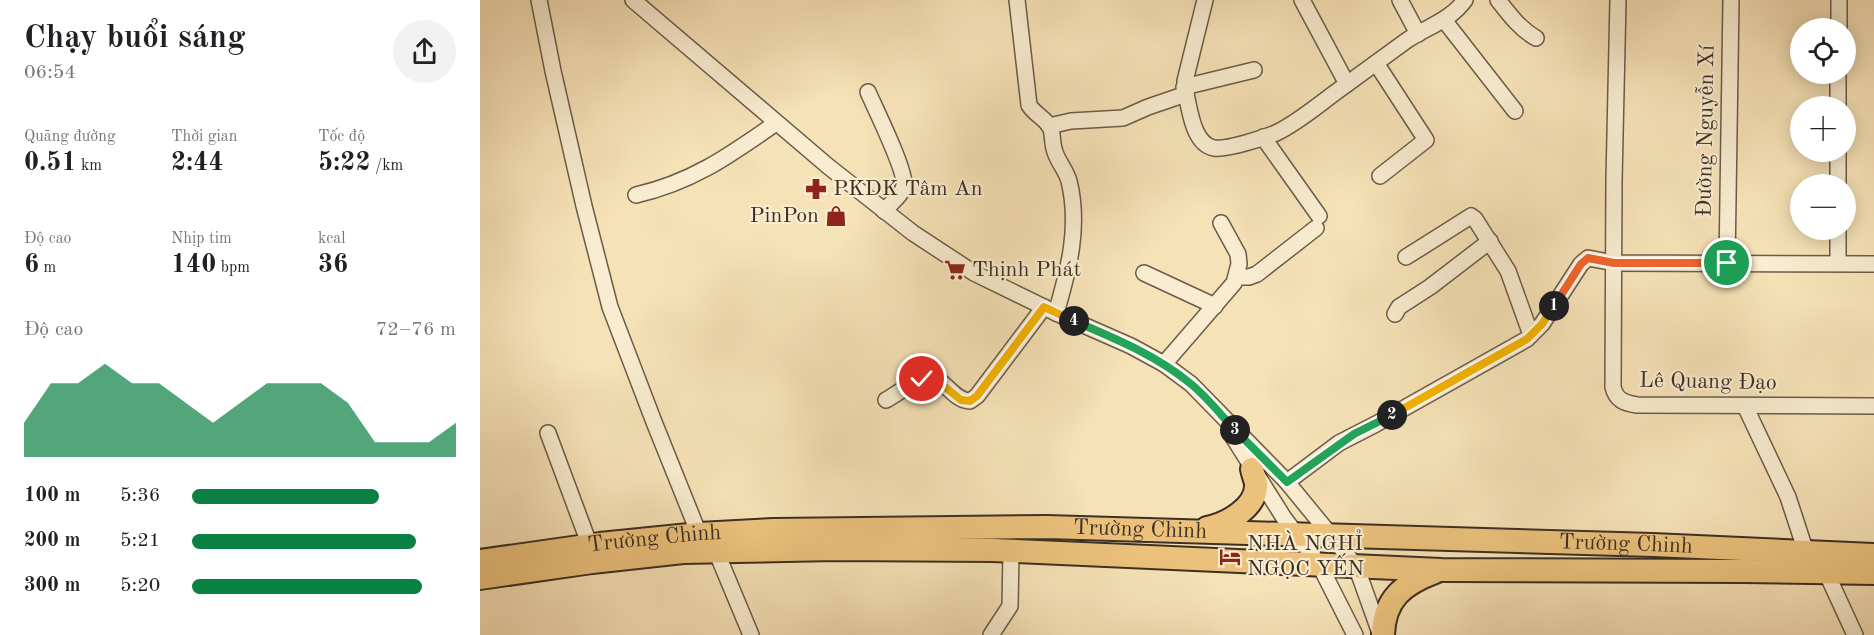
<!DOCTYPE html>
<html lang="vi">
<head>
<meta charset="utf-8">
<style>
  :root { --surface:#fff; --page:#f2f2f2; --text:#202124; --muted:#757577; --accent:#0b8043 }
  body { margin:0; font-family:"Old Standard TT",serif; background:var(--page); color:var(--text); height:100vh; display:flex; flex-direction:column; font-size:22px; white-space:nowrap }
  * { box-sizing:border-box; margin:0 }
  p { font-size:20px; color:var(--muted) }
  .icon { flex:none; width:33px; height:33px; fill:none; stroke:currentColor; stroke-width:2; stroke-linecap:round; stroke-linejoin:round }
  .map { position:relative; flex:1; overflow:hidden }
  .panel { display:flex; flex-direction:column; background:var(--surface); width:480px }
  .panel>* { flex:none }
  .controls { position:absolute; left:1310px; top:18px; display:grid; gap:12px }
  .controls a { display:grid; place-items:center; width:66px; height:66px; border-radius:50%; background:var(--surface); box-shadow:0 3px 15px #0003; font-size:30px }
  .pin { position:absolute; display:grid; place-items:center; width:51px; height:51px; color:#fff; margin:-26px; border:3px solid #fff; border-radius:50%; box-shadow:0 2px 6px #0007 }
  .km { position:absolute; width:30px; height:30px; margin:-15px; border-radius:50%; background:#222; color:#fff; font-size:16px; line-height:30px; text-align:center }
  .round { display:grid; place-items:center; flex:none; width:63px; height:63px; border-radius:32px; background:var(--page) }
  .headline { display:flex; align-items:center; justify-content:space-between; height:102px; padding:0 24px }
  h1 { font-size:33px; font-weight:800; line-height:45px }
  .metrics { display:grid; grid-template-columns:repeat(3,1fr); gap:9px; height:102px; padding:6px 24px }
  .metrics div { display:grid; align-content:center }
  .metrics b { font-size:26px; font-weight:800 }
  .metrics small { font-size:16px; font-weight:400 }
  .metrics p { font-size:16px }
  .chart { height:168px; padding:12px 24px }
  .chart p { display:flex; justify-content:space-between }
  .chart svg { width:100%; height:108px; margin-top:6px; fill:var(--accent); opacity:.7 }
  ul { padding:0 24px; list-style:none; font-size:20px }
  li { display:grid; grid-template-columns:96px 72px 1fr; align-items:center; height:45px }
  li i { height:15px; border-radius:8px; background:var(--accent) }
  main { display:flex; flex:1; min-height:0 }
  .map>svg:first-child { display:block }
  .lines { fill:none; stroke-linecap:round; stroke-linejoin:round }
  .minor-casing { stroke:#6a5c49; stroke-width:18 }
  .highway-casing { stroke:#3c3024; stroke-width:26 }
  .minor { stroke:#f9ecd0; stroke-width:15 }
  .highway { stroke:#ebc17c; stroke-width:22 }
  .split-1-casing { stroke:#fff; stroke-width:12 }
  .split-2-casing { stroke:#fff; stroke-width:12 }
  .split-3-casing { stroke:#fff; stroke-width:12 }
  .split-4-casing { stroke:#fff; stroke-width:12 }
  .split-5-casing { stroke:#fff; stroke-width:12 }
  .split-1 { stroke:#f0652b; stroke-width:8 }
  .split-2 { stroke:#f5b400; stroke-width:8 }
  .split-3 { stroke:#22a559; stroke-width:8 }
  .split-4 { stroke:#22a559; stroke-width:8 }
  .split-5 { stroke:#f5b400; stroke-width:8 }
  .labels { text-anchor:middle; dominant-baseline:central; stroke-width:4.5; stroke-linejoin:round; paint-order:stroke }
  .street-label { font-size:22px; fill:#3c3024; stroke:#f9ecd0 }
  .poi-label { font-size:22px; fill:#3c3024; stroke:#f9ecd0; text-anchor:start }
</style>
</head>
<body>
<main>
<section class="panel">
<div class="headline"><div><h1>Chạy buổi sáng</h1><p>06:54</p></div><a class="round"><svg class="icon" aria-label="share" viewBox="0 0 24 24"><path d="M12 15V3M7 8l5-5 5 5M5 13v7h14v-7"/></svg></a></div>
<div class="metrics">
<div><p>Quãng đường</p><b>0.51<small> km</small></b></div>
<div><p>Thời gian</p><b>2:44</b></div>
<div><p>Tốc độ</p><b>5:22<small> /km</small></b></div>
</div>
<div class="metrics">
<div><p>Độ cao</p><b>6<small> m</small></b></div>
<div><p>Nhịp tim</p><b>140<small> bpm</small></b></div>
<div><p>kcal</p><b>36</b></div>
</div>
<div class="chart"><p><span>Độ cao</span>72–76 m</p>
<svg viewBox="0 0 160 44" preserveAspectRatio="none"><path d="M0 44V30L10 14L20 14L30 6L40 14L50 14L60 22L70 30L80 22L90 14L100 14L110 14L120 22L130 38L140 38L150 38L160 30V44z"/></svg>
</div>
<ul>
<li><b>100 m</b>5:36<i style="width:71%"></i></li>
<li><b>200 m</b>5:21<i style="width:85%"></i></li>
<li><b>300 m</b>5:20<i style="width:87%"></i></li>
</ul>
</section>
<div class="map">
<svg width="1394" height="635" viewBox="0 0 1394 635">
  <rect width="100%" height="100%" fill="#f6e2b7"/>
  <filter id="stains"><feTurbulence type="fractalNoise" baseFrequency=".00333" numOctaves="4"/><feColorMatrix values="0 0 0 0 .2 0 0 0 0 .09 0 0 0 0 .02 0 0 0 .5 -.17"/></filter>
  <radialGradient id="worn" r=".72"><stop offset=".6" stop-color="#630" stop-opacity="0"/><stop offset="1" stop-color="#630" stop-opacity=".3"/></radialGradient>
  <g class="lines">
    <defs>
      <g id="minor">
        <polyline points="59,0 73,71 104,206 130,307 174,422 219,534"/>
        <polyline points="153,0 349,167 433,233 494,273 576,313 651,346 684,364 711,384 807,482 876,566 900,633"/>
        <path d="M537 0 549 105C555 115 567 119 571 129 573 136 572 144 575 152 578 162 586 170 589 181 600 226 589 269 576 313"/>
        <polyline points="822,0 867,84"/>
        <polyline points="920,0 938,34"/>
        <path d="M1018 0C1029 14 1040 29 1056 38"/>
        <path d="M1138 0 1134 180 1133 387C1136 400 1144 403 1157 405L1394 406"/>
        <polyline points="964,20 1035,111"/>
        <polyline points="1359,28 1359,0"/>
        <polyline points="896,63 946,140 900,176"/>
        <polyline points="704,87 774,70"/>
        <path d="M388 92C395 108 426 171 424 185 423 194 410 204 404 211"/>
        <polyline points="706,94 705,81 725,0"/>
        <polyline points="1358,106 1358,74"/>
        <path d="M569 126 591 121 643 118 668 107 706 94C710 110 713 144 734 148 747 150 783 138 796 133 817 123 837 106 856 92 879 75 903 58 926 41 946 27 970 21 985 0"/>
        <polyline points="783,137 839,216"/>
        <polyline points="1358,152 1358,184"/>
        <path d="M156 195C213 182 250 155 296 123"/>
        <polyline points="1358,230 1358,263"/>
        <polyline points="926,257 991,216 995,219 1028,271 1051,335"/>
        <polyline points="1247,263 1251,0"/>
        <polyline points="664,273 735,306"/>
        <polyline points="757,277 769,277 777,274 836,228"/>
        <polyline points="915,314 919,307 950,287 1010,241"/>
        <polyline points="684,364 754,283 759,264 758,254 741,223"/>
        <path d="M406 400C417 394 437 378 449 377 463 376 473 401 490 401L497 396 564 307"/>
        <polyline points="1265,406 1308,497 1326,552"/>
        <polyline points="68,433 110,546"/>
        <polyline points="753,437 804,518 839,564 875,635"/>
        <polyline points="807,482 859,443 896,424 1047,339 1062,324 1101,264 1108,258 1134,263 1394,264"/>
        <polyline points="236,551 271,635"/>
        <polyline points="1346,572 1375,635"/>
        <polyline points="511,635 530,606 531,551"/>
      </g>
      <g id="highway">
        <path d="M727 528C747 524 778 507 776 483 775 479 773 474 772 469"/>
        <path id="s1" d="M0 561 120 544 219 534 294 530 567 527 1173 545 1394 555"/>
        <polyline points="0,578 112,562 203,552 355,549 513,550 961,570 1264,571 1394,573"/>
        <path d="M903 635C904 599 923 584 955 572"/>
      </g>
    </defs>
    <use href="#minor" class="minor-casing"/>
    <use href="#highway" class="highway-casing"/>
    <use href="#minor" class="minor"/>
    <use href="#highway" class="highway"/>
  </g>
  <g class="lines">
    <defs>
      <polyline id="split-1" points="1074,306 1101,264 1108,258 1134,263 1247,263"/>
      <polyline id="split-2" points="912,415 1047,339 1062,324 1074,306"/>
      <polyline id="split-3" points="755,430 807,482 874,434 912,415"/>
      <path id="split-4" d="M594 321C634 338 676 355 711 384 727 397 741 415 755 430"/>
      <polyline id="split-5" points="442,379 454,378 481,400 490,401 497,396 564,307 594,321"/>
    </defs>
    <use href="#split-1" class="split-1-casing"/>
    <use href="#split-2" class="split-2-casing"/>
    <use href="#split-3" class="split-3-casing"/>
    <use href="#split-4" class="split-4-casing"/>
    <use href="#split-5" class="split-5-casing"/>
    <use href="#split-1" class="split-1"/>
    <use href="#split-2" class="split-2"/>
    <use href="#split-3" class="split-3"/>
    <use href="#split-4" class="split-4"/>
    <use href="#split-5" class="split-5"/>
  </g>
  <defs>
    <symbol id="pharmacy-bare" viewBox="-9 -9 18 18"><path d="M-2-6h4v4h4v4h-4v4h-4v-4h-4v-4h4Z" fill="#8f2418" stroke="#f9ecd0" stroke-width="2.5" paint-order="stroke"/></symbol>
    <symbol id="shop-bare" viewBox="-9 -9 18 18"><path d="M-5-2.5h2.3a2.7 3.5 0 0 1 5.4 0H5L5.5 6h-11ZM-1.5-2.5h3a1.5 2.3 0 0 0-3 0Z" fill="#8f2418" stroke="#f9ecd0" stroke-width="2.5" paint-order="stroke"/></symbol>
    <symbol id="supermarket-bare" viewBox="-9 -9 18 18"><path d="M-6-5.5h2.5l.6 2H6L4.5 2H-2.5L-4.4-4H-6ZM-1.5 3.2a1.3 1.3 0 1 0 .1 0ZM3 3.2a1.3 1.3 0 1 0 .1 0Z" fill="#8f2418" stroke="#f9ecd0" stroke-width="2.5" paint-order="stroke"/></symbol>
    <symbol id="hotel-bare" viewBox="-9 -9 18 18"><path d="M-6-4.5h1.5V1H6V5H4.5V3h-9V5H-6ZM-4 0a1.8 1.8 0 1 1 3.6 0ZM.5 0V-2.5h3Q6-2.5 6 0Z" fill="#8f2418" stroke="#f9ecd0" stroke-width="2.5" paint-order="stroke"/></symbol>
  </defs>
  <g fill-rule="evenodd">
    <use href="#pharmacy-bare" x="321" y="174" width="30" height="30"/>
    <use href="#shop-bare" x="341" y="201" width="30" height="30"/>
    <use href="#supermarket-bare" x="460" y="255" width="30" height="30"/>
    <use href="#hotel-bare" x="735" y="542" width="30" height="30"/>
  </g>
  <g class="labels">
    <g class="street-label">
      <text transform="translate(1226 131) rotate(-89)">Đường Nguyễn Xí</text>
      <text transform="translate(1228 382) rotate(1)">Lê Quang Đạo</text>
      <text stroke="none"><textPath href="#s1" startOffset="662">Trường Chinh</textPath></text>
      <text stroke="none"><textPath href="#s1" startOffset="176">Trường Chinh</textPath></text>
      <text stroke="none"><textPath href="#s1" startOffset="1148">Trường Chinh</textPath></text>
    </g>
    <g class="poi-label">
      <text x="353" y="189">PKDK Tâm An</text>
      <text x="339" y="216" text-anchor="end">PinPon</text>
      <text x="492" y="270">Thịnh Phát</text>
      <text x="767" y="544">NHÀ NGHỈ<tspan x="767" dy="25">NGỌC YẾN</tspan></text>
    </g>
  </g>
  <rect width="100%" height="100%" filter="url(#stains)"/>
  <rect width="100%" height="100%" fill="url(#worn)"/>
</svg>
<div class="controls">
<a><svg class="icon" aria-label="locate" viewBox="0 0 24 24"><circle cx="12" cy="12" r="6"/><path d="M12 2v4M12 18v4M2 12h4M18 12h4"/></svg></a>
<a>+</a>
<a>−</a>
</div>
<div class="pin" style="left:1247px;top:263px;background:#1e9e55"><svg class="icon" aria-label="arrive" viewBox="0 0 24 24"><path d="M6 21V4h12l-3 4 3 4H6"/></svg></div>
<div class="pin" style="left:442px;top:379px;background:#d93025"><svg class="icon" aria-label="check" viewBox="0 0 24 24"><path d="M5 12l5 5 9-10"/></svg></div>
<b class="km" style="left:1074px;top:306px">1</b>
<b class="km" style="left:912px;top:415px">2</b>
<b class="km" style="left:755px;top:430px">3</b>
<b class="km" style="left:594px;top:321px">4</b>
</div>
</main>
</body>
</html>
